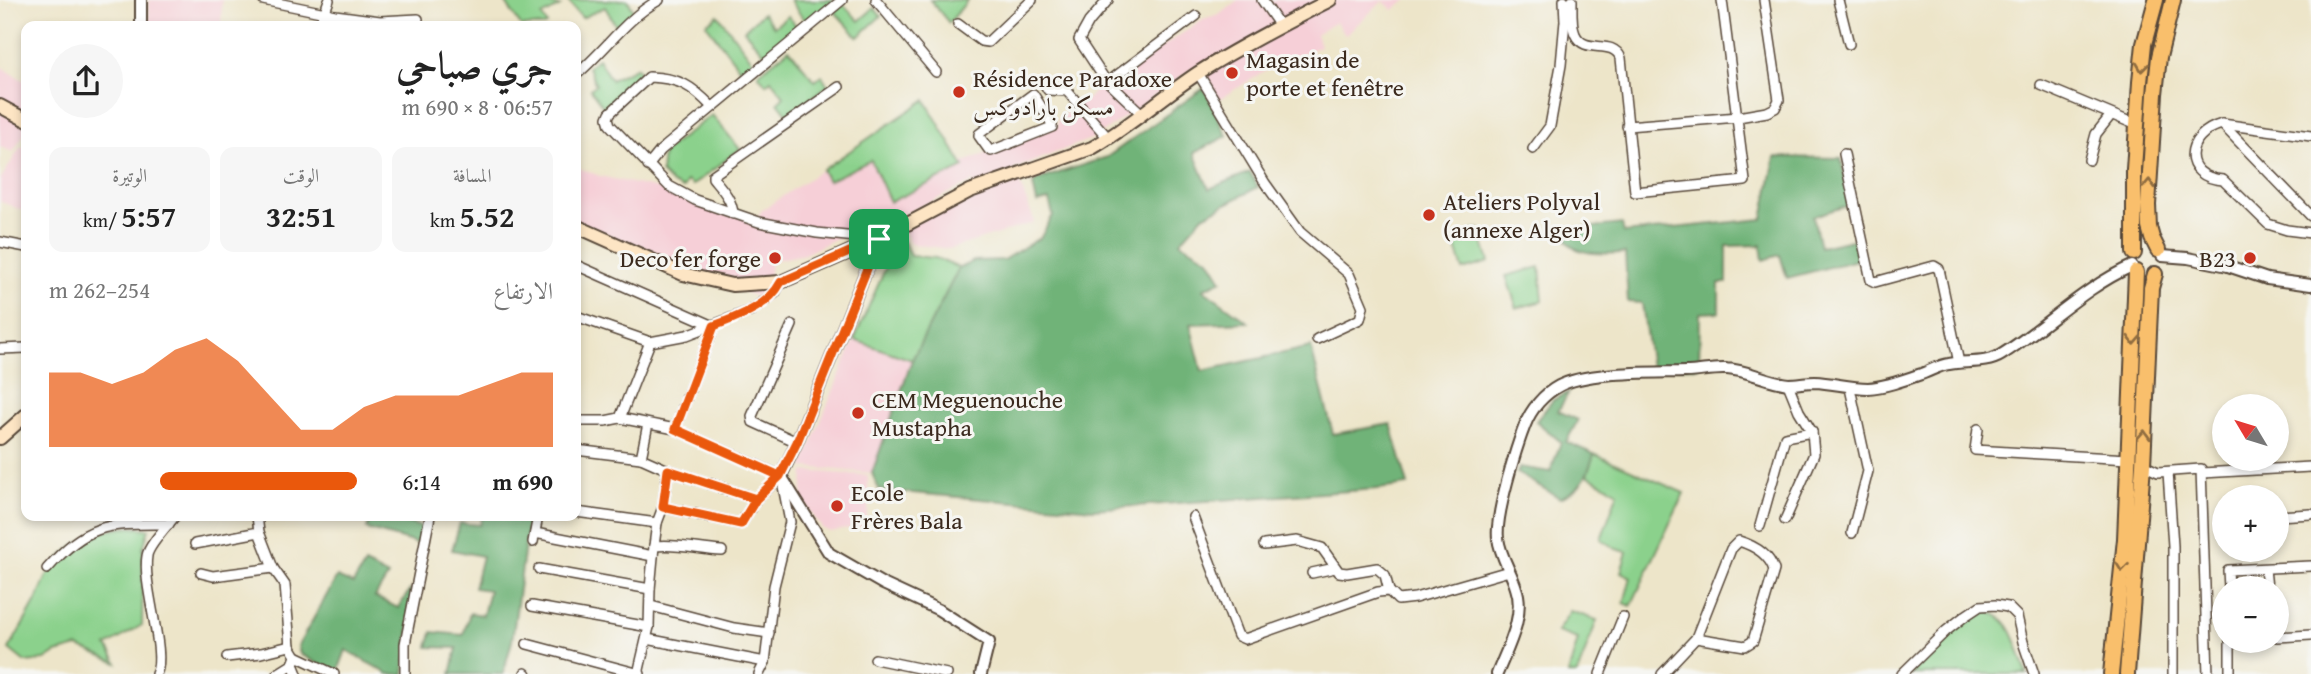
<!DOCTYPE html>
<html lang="ar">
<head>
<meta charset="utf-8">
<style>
  :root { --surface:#fff; --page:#f6f6f6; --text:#222; --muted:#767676; --accent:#ea580c }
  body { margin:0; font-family:"Gentium Book Plus",Amiri,serif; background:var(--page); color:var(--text); direction:rtl; height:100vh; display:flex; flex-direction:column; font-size:26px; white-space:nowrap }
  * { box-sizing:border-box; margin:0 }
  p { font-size:23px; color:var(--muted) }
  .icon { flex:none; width:38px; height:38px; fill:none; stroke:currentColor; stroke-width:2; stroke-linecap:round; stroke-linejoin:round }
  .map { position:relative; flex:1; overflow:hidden; direction:ltr }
  .drawer { position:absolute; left:21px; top:21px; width:560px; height:500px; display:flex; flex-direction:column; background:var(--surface); border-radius:14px; box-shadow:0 4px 10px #0003; direction:rtl }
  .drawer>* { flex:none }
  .needle { width:46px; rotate:308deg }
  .buttons { position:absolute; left:2212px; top:394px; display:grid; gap:14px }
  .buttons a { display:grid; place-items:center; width:77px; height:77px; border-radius:50%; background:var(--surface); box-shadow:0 4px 10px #0003; font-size:35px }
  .pin { position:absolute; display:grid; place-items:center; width:60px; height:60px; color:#fff; margin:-30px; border-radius:14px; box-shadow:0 4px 10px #0006 }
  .round { display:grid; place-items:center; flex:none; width:74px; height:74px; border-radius:37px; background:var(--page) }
  .headline { display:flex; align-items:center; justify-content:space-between; height:119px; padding:0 28px }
  h1 { font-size:38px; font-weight:800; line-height:52px }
  .figures { display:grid; grid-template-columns:repeat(3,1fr); gap:10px; height:119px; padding:7px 28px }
  .figures div { display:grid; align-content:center; border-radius:14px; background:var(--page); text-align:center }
  .figures b { font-size:30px; font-weight:800 }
  .figures small { font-size:19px; font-weight:400 }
  .figures p { font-size:19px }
  .chart { height:196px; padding:14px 28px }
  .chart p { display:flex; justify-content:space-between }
  .chart svg { width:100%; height:126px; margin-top:7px; fill:var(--accent); opacity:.7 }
  ul { padding:0 28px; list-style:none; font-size:23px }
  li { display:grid; grid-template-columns:112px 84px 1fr; align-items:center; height:52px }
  li i { height:18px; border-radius:9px; background:var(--accent) }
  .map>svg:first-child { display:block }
  .built { fill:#f6cfd7 }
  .green { fill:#8bd18c; stroke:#637e55; stroke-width:2 }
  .forest { fill:#70b378; stroke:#566e4b; stroke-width:2 }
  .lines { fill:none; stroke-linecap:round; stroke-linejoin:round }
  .minor-casing { stroke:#564638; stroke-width:12 }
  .tertiary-casing { stroke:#564638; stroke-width:14 }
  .secondary-casing { stroke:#564638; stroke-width:16 }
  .trunk-casing { stroke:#564638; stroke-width:18 }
  .minor { stroke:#fff; stroke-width:9 }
  .tertiary { stroke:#fff; stroke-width:10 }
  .secondary { stroke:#fde5c4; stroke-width:12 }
  .trunk { stroke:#f9bf6c; stroke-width:14 }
  .oneway { stroke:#906d41 }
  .route-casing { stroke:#fff; stroke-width:14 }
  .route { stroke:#ea580c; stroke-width:9 }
  .poi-dot { fill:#c8321e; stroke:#f6f6f2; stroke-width:2.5 }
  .labels { text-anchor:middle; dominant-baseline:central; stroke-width:6; stroke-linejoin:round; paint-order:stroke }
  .poi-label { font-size:24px; fill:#3b2a1e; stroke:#f6f6f2; text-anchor:start }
</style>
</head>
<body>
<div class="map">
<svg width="2311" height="674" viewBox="0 0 2311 674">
  <rect width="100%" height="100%" fill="#f6f6f2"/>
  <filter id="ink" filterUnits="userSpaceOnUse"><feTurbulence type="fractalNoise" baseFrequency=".0143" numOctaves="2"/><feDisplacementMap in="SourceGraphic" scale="14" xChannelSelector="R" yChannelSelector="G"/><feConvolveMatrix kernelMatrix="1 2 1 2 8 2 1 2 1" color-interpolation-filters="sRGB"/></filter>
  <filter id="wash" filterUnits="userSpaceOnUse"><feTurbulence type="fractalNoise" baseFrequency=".00686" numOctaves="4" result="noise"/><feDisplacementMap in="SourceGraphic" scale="28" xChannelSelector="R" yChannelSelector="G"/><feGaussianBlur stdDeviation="1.57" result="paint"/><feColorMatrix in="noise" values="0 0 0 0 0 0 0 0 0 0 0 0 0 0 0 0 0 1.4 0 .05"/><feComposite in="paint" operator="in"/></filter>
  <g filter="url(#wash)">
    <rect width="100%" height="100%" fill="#ede5c9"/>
    <g class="built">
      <polygon points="149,0 222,0 221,26 149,26"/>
      <polygon points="1238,0 1408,0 1393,10 1383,1 1345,35 1336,22 1316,34 1320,46 1275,65 1214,102 1195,67 1096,137 1014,169 1034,220 1033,223 950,249 910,244 903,228 979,192 973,182 862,234 841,236 805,254 771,261 767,301 576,225 576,167 600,176 663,190 728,215 758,217 761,211 925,100 962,163 1057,126 1058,119 1087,99 1103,85 1206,18 1219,14"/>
      <polygon points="0,66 26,82 26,131 13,152 0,147"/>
      <polygon points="21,146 26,148 26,212 0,201 0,180"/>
      <polygon points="854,340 912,360 872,473 802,467"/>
      <polygon points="804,471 868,475 868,511 864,526 830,532 822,528 802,500"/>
    </g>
    <g class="green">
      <polygon points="504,0 536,0 560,6 542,16 547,24 545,26 521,26"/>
      <polygon points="567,0 628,0 634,12 616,26 605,7 582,18"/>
      <polygon points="790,0 835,0 807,24"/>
      <polygon points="930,0 968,0 949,23"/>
      <polygon points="843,4 859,21 874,8 881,16 858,37 835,12"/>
      <polygon points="763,13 774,27 788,16 799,29 766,56 744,30"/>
      <polygon points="718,15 755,64 743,73 706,24"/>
      <polygon points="789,49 815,81 822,76 828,85 789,116 778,102 784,96 771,80 766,84 758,74"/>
      <polygon points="598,59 611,80 637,67 642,77 605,109 590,89 596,85 588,67"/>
      <polygon points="925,100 964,167 890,202 871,160 828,181 822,170"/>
      <polygon points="712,115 740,149 693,185 687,181 683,189 672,184 661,173 663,152"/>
      <polygon points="1479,229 1489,262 1463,270 1453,237"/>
      <polygon points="904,242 910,256 936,258 959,268 912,360 854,340 892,253"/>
      <polygon points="1540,267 1543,301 1517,308 1506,276"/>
      <polygon points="1594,454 1684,493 1631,606 1624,603 1631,577 1621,572 1627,552 1616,549 1601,539 1618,492 1587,475"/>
      <path d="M130 527 149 529 143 548 142 625 107 646 117 663 78 647 56 653 45 660 25 662 9 649C18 632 29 615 38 597 42 589 44 580 49 573 68 542 96 530 130 527Z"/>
      <polygon points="1570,611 1597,620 1577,674 1568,674 1578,639 1557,632"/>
      <path d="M1980 611C2013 612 2017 647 2027 674H1910L1952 631Z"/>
    </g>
    <g class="forest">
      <polygon points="1204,88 1227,136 1194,153 1209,189 1250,172 1258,187 1203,216 1180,242 1209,259 1222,280 1203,289 1248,322 1190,324 1202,371 1311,347 1333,434 1391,424 1408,485 1378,489 1093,509 879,490 872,473 912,360 959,268 974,261 1003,260 1041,237 1053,215 1049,200 1037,203 1033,184 1038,180 1107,157"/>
      <path d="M1775 157 1841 158 1850 205 1813 216 1820 247 1857 239 1861 259 1787 278 1780 255 1763 260 1761 245 1727 246V283H1719V312L1700 313 1699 367 1651 368 1642 303 1628 302 1625 253C1609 253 1579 257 1568 242 1566 238 1566 234 1564 230L1622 224 1624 233 1763 219Z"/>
      <path d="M1569 392 1558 411 1578 420 1566 442 1594 454C1587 477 1583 488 1560 498L1517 473 1520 467 1550 472 1561 442 1536 421 1553 400Z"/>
      <polygon points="371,516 392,516 392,518 422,527 419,544 367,529"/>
      <polygon points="482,516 529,516 512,641 503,674 451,674 457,648 428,647 432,632 463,635 470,613 483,615 489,590 474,588 482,556 452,550 460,523 480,525"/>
      <polygon points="365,564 388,576 375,597 398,608 410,590 413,592 404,674 388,674 346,650 337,674 300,654 298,646 337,577 353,584"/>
    </g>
  </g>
  <g filter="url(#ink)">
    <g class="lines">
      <defs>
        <g id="minor">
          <polyline points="263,0 335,15 380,21 418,19"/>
          <polyline points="876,0 936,72"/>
          <polyline points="1108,0 1089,22 1079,40 1104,78 1142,114"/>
          <polyline points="1262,0 1280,26"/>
          <path d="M1572 0C1572 10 1571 25 1575 34 1585 56 1611 37 1621 58L1635 192 1745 181 1722 0"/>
          <polyline points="1838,0 1849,44"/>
          <polyline points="958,24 981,41 988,42 1032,0"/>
          <polyline points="320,26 329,0"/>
          <polyline points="1198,73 1265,183 1300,232 1349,274 1363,307 1360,319 1317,339"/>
          <path d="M576 75C605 51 626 18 659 0"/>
          <polyline points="1108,82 1196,16"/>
          <polyline points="1044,83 1048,90 1067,91 1109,139"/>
          <polyline points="2041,85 2137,125"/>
          <polygon points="1033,94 1052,124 1052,127 991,151 989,150 979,136 979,134"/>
          <path d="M712 107C692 86 680 78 649 77L610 113 608 118 610 125 669 186 695 200 759 222 817 233 876 239"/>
          <polyline points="2222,124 2311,216"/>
          <polyline points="1627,126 1738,117 1767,112 1775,108 1779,100 1764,0"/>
          <path d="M2311 136 2222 124C2183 135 2181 177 2223 180L2268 224 2287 230 2311 233"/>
          <polyline points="1533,149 1550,126 1561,65 1565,21 1564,0"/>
          <polyline points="1844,154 1871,280 1875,282 1934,266 1939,269 1959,363"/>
          <polyline points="2089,160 2096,134 2111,115"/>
          <polyline points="648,166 661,150 842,0"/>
          <path d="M733 214C732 199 722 189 713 178V175L839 87"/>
          <polyline points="0,242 26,247"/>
          <polyline points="576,265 714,326 675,429"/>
          <polyline points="576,316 650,342 687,335 752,310 775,293 781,282"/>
          <polyline points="792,325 752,416 753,422 797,442"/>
          <polyline points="0,349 26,348"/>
          <polyline points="1850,388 1868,471 1852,533"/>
          <polyline points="620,418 650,342"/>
          <polyline points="576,421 605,421 620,418 675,429 781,476"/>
          <polyline points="1978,429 1975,450 2128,459"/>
          <polyline points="576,450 641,458 668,470 756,499"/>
          <polyline points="641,458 648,424"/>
          <polyline points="2143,465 2158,472 2201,469 2208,674"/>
          <polyline points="2168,472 2173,546 2173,674"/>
          <polyline points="2202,473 2311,467"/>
          <polyline points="663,507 741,524 756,499 781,476"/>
          <polyline points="576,512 657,523"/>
          <polyline points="257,516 259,532 273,568 285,585 290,646 296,656 293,664 297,674"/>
          <polyline points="2277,516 2311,514"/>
          <polyline points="1193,517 1238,636 1245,639 1378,592 1389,591 1398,600 1415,598 1509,571"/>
          <polyline points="1785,520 1814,454 1812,432 1799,411 1788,384"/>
          <polyline points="1760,526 1785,437 1812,432"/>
          <polyline points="535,533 653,556"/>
          <polyline points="533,542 538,516"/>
          <polyline points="195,544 259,532"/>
          <polyline points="1264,545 1297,541 1322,548 1339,572 1347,573 1377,568 1385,575 1389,591"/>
          <path d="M654 546C677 543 700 550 722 551"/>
          <path d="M47 569C89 521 109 524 169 524"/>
          <polyline points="539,569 650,589"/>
          <polyline points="2265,569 2267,588"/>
          <polyline points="201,573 213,576 273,568"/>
          <polyline points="1312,573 1335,568"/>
          <polyline points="2229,588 2228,570 2311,566"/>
          <polyline points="532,606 649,627"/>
          <polyline points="651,606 734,628 769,633"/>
          <polyline points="2277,637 2311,635"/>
          <polyline points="647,639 765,662"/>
          <polyline points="2230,640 2230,674"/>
          <polyline points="527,644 640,674"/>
          <polyline points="296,656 334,674"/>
          <polyline points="227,657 261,653 290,646"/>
          <polyline points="875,659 947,674"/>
          <polyline points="525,673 526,674"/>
          <path d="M156 674C167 654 142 585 147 556 148 546 168 525 175 516"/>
          <polyline points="277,674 293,664"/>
          <polyline points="405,674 405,644 430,516"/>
          <polyline points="638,674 649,627 650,589 654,546 657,523 663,507 668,470"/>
          <polyline points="759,674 765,662 774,586 790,522 782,481"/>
          <polyline points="1600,674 1623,617"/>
          <path d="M1662 674 1696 638 1731 549 1739 541C1755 546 1769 554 1774 570L1753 641 1745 646 1696 638"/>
          <polyline points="1902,674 1946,631 1965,616 1980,606 1995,605 2008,607 2017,616 2023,642 2034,674"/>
        </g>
        <g id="tertiary">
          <polyline points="141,0 141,26"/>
          <polyline points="879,239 797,442 781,476 829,553 883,584 939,610 989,642 981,674"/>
          <polyline points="2162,256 2188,258 2228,266 2267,279 2311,285"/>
          <path d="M1497 674C1507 649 1526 615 1516 588 1511 571 1500 556 1498 538 1495 516 1516 448 1525 425 1531 409 1544 394 1559 386 1587 371 1652 373 1685 372 1699 372 1713 368 1727 369 1748 370 1768 382 1789 384 1797 384 1806 382 1815 382 1833 383 1850 388 1868 388 1886 387 1907 379 1924 373 1932 370 1940 365 1949 364 1965 361 1987 364 2001 355 2046 327 2083 288 2132 266"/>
        </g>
        <g id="secondary">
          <polyline points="0,106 26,120"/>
          <path d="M576 226 683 274 732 285 781 282 879 239 970 191 1092 148C1129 127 1162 97 1198 73 1240 46 1286 23 1330 0"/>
          <polyline points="0,438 26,415"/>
        </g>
        <g id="trunk">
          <polyline points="2158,250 2152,238 2149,227 2148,205 2155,94 2159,57 2173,0"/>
          <polyline points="2134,253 2134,169 2140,82 2144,44 2156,0"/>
          <polyline points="2111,674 2125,539 2136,272"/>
          <polyline points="2127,674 2143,465 2151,288 2155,274"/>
        </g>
      </defs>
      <use href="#minor" class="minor-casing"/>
      <use href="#tertiary" class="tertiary-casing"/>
      <use href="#secondary" class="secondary-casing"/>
      <use href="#trunk" class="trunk-casing"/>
      <use href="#minor" class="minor"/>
      <use href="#tertiary" class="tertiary"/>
      <use href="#secondary" class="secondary"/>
      <use href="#trunk" class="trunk"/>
    </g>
    <defs><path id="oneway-chevron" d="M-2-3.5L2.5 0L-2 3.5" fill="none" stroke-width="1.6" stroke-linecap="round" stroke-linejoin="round" transform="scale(1.75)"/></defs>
    <g class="oneway">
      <use href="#oneway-chevron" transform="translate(2142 67) rotate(97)"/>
      <use href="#oneway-chevron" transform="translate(2149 184) rotate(-88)"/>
      <use href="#oneway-chevron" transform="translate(2134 340) rotate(93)"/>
      <use href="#oneway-chevron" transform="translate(2144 435) rotate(-87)"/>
      <use href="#oneway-chevron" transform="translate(2122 567) rotate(96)"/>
    </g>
  </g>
  <g class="lines" filter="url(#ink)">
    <defs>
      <path id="route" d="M879 239 797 442 780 476 756 499 741 524 663 507 668 470 756 499 780 476 675 429 714 326C739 316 768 307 781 282L879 239"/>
    </defs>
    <use href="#route" class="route-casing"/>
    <use href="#route" class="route"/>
  </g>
  <g class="poi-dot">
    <circle cx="1232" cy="73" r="7"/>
    <circle cx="959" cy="92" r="7"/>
    <circle cx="1429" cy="215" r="7"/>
    <circle cx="775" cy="258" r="7"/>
    <circle cx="2250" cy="258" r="7"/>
    <circle cx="858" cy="413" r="7"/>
    <circle cx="837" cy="506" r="7"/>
  </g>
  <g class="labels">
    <g class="poi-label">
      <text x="1246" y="59">Magasin de<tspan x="1246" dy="28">porte et fenêtre</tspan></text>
      <text x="973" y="78">Résidence Paradoxe<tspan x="973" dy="28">مسكن بارادوكس</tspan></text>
      <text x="1443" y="201">Ateliers Polyval<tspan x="1443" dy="28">(annexe Alger)</tspan></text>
      <text x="761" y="258" text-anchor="end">Deco fer forge</text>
      <text x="2236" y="258" text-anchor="end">B23</text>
      <text x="872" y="399">CEM Meguenouche<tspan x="872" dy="28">Mustapha</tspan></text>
      <text x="851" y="492">Ecole<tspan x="851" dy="28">Frères Bala</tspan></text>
    </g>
  </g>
</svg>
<div class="buttons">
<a><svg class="needle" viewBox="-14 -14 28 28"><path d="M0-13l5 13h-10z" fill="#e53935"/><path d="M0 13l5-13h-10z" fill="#767676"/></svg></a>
<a>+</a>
<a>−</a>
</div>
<div class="pin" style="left:879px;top:239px;background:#1e9e55"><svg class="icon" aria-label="arrive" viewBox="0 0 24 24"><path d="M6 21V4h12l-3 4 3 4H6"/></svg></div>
<section class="drawer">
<div class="headline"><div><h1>جري صباحي</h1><p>06:57 · 8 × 690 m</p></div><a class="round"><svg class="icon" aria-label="share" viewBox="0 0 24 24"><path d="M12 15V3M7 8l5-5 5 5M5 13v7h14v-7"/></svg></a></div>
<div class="figures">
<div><p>المسافة</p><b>5.52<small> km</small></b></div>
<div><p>الوقت</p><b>32:51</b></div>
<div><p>الوتيرة</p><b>5:57<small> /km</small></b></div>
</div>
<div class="chart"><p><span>الارتفاع</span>254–262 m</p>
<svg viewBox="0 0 160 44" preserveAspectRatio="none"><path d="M0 44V18L10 18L20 22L30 18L40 10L50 6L60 14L70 26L80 38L90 38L100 30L110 26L120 26L130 26L140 22L150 18L160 18V44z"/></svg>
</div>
<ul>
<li><b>690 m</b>6:14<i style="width:64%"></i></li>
</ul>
</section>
</div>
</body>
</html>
